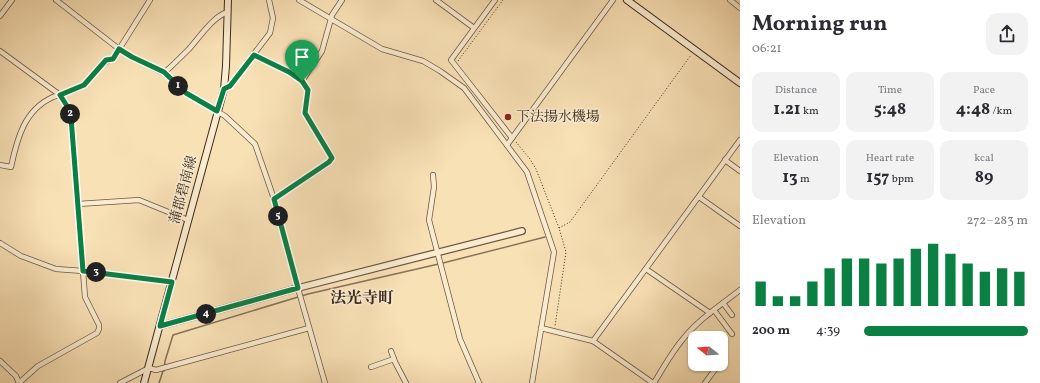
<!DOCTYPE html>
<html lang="en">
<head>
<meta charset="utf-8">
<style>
  :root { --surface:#fff; --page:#f2f2f3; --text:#2b2b33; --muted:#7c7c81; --accent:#0b8043 }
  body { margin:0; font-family:Vollkorn,"Noto Serif JP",serif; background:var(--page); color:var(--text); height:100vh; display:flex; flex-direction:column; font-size:15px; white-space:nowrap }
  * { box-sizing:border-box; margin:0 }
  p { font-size:13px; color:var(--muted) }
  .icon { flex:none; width:22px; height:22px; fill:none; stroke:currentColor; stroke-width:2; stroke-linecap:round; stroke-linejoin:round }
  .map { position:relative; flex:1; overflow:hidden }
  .drawer { display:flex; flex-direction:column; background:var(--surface); width:300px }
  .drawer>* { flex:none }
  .needle { width:26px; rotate:287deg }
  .fabs { position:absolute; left:688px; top:331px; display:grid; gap:8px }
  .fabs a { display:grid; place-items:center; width:40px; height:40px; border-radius:8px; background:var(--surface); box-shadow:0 1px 3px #0004; font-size:20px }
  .pin { position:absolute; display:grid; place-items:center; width:34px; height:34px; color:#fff; margin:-41px -17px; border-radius:50% 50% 50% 0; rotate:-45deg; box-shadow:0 0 4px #0007 }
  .pin .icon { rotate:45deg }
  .km { position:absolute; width:20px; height:20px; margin:-10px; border-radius:50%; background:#222; color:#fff; font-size:11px; line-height:20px; text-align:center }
  .round { display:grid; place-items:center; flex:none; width:42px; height:42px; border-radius:12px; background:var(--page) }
  .overview { display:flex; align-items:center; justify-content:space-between; height:68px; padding:0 12px }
  h1 { font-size:22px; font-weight:700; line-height:30px }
  .metrics { display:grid; grid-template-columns:repeat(3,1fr); gap:6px; height:68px; padding:4px 12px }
  .metrics div { display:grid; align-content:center; border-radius:10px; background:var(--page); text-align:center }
  .metrics b { font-size:17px; font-weight:700 }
  .metrics small { font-size:11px; font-weight:400 }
  .metrics p { font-size:11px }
  .chart { height:112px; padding:8px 12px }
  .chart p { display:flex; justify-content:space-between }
  .chart svg { width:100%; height:72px; margin-top:4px; stroke:var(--accent); stroke-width:6 }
  ul { padding:0 12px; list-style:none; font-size:13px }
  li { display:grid; grid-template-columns:64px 48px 1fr; align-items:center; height:30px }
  li i { height:10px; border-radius:5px; background:var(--accent) }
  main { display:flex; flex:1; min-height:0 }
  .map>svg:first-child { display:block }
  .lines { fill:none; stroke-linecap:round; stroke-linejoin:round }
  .stream { stroke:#86735b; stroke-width:1.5 }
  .minor-casing { stroke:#6a5845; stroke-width:6 }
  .tertiary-casing { stroke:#6a5845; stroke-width:8 }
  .secondary-casing { stroke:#3a2b1f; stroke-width:8 }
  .path { stroke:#3a2b1f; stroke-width:1; stroke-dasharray:1 2; stroke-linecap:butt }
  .minor { stroke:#fbecd0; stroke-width:4.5 }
  .tertiary { stroke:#fbecd0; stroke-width:5.5 }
  .secondary { stroke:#fbecd0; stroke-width:6 }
  .route-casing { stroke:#fff; stroke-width:8 }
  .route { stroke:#0b8043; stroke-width:5 }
  .poi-dot { fill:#8f2418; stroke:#fbecd0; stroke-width:1.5 }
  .labels { text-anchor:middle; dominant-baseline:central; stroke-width:3; stroke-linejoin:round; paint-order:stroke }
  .poi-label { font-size:14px; fill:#3a2b1f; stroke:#fbecd0; text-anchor:start }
  .street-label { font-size:14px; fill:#3a2b1f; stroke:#fbecd0 }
  .quarter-label { font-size:16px; font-weight:bold; fill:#3a2b1f; stroke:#fbecd0 }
</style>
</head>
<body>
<main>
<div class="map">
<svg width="740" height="383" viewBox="0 0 740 383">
  <rect width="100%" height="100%" fill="#f9e1b6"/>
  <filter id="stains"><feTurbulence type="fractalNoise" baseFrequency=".005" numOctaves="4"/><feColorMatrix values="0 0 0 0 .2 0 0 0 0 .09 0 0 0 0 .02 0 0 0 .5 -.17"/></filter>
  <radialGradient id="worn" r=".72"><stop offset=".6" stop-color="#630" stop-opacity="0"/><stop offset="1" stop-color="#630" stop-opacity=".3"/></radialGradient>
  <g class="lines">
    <polyline class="stream" points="159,383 163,371 164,371 165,361 173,335 308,294 443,263 545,237"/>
    <defs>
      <g id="minor">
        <polyline points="56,0 119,49 132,57 164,73 186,93 225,116 255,144 274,199 291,264 325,383"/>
        <polyline points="299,0 382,49 423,61 440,71 464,88 527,172 554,252 532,383"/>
        <polyline points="436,0 474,28"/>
        <polyline points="495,0 451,60 512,138"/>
        <polyline points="730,0 740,8"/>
        <polyline points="0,16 12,0"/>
        <polyline points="0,51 60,95 67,106 71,117 85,297 99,325 99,329 97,333 38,366 19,383"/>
        <polyline points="254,55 289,72 302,81 308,90 305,113 333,158 329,163 274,199"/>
        <path d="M164 73C173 65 181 57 189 49 199 38 213 16 228 12"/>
        <polyline points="302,81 322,51 332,15 342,0"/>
        <polyline points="224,89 230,85 270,33 273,18 269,0"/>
        <polyline points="507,145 613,0"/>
        <polyline points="725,160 740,171"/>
        <path d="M0 165 11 167C17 139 24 110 53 97 63 93 76 91 84 85 95 77 99 62 113 59L150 0"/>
        <polyline points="433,175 434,187 429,220 460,339 479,383"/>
        <polyline points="699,197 740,226"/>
        <polyline points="78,204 139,200 188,220"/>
        <polyline points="0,243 21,256 56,269 83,271 172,282"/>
        <polyline points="646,269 710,313"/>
        <polyline points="723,303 732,315"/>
        <polyline points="714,310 732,334"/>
        <polyline points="541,328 593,341 653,383"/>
        <polyline points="593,341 740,140"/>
        <polyline points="391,351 395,362 406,383"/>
        <polyline points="0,361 16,376 19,383"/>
        <polyline points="371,367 394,359"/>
        <polyline points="120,383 149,368 156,370 309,328"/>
        <path d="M654 383C663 368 672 352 683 339 699 319 721 305 740 290"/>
        <polyline points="705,383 719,364"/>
      </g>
      <polyline id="tertiary" points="160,326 298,288 522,231"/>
      <g id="secondary">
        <polyline points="627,0 740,83"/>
        <polyline points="144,383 224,89 226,66 228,0"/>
      </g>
    </defs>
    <use href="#minor" class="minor-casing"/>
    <use href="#tertiary" class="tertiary-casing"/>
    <use href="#secondary" class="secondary-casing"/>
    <g class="path">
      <polyline points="458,61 503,0"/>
      <polyline points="516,142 530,159 536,169 559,228 566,252 555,326"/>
      <polyline points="559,228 570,222 691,55"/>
    </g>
    <use href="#minor" class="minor"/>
    <use href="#tertiary" class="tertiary"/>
    <use href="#secondary" class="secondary"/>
  </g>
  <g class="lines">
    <defs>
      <polygon id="route" points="119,49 132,57 164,72 186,93 217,111 224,89 230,86 254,55 289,72 302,81 308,90 305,113 332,158 329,162 274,199 298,288 160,326 172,282 83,271 71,117 67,106 60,95 84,85 106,60 113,59"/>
    </defs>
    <use href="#route" class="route-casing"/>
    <use href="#route" class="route"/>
  </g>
  <circle class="poi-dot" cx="508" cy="117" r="4"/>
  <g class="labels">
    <g class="poi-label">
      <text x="516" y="117">下法揚水機場</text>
    </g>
    <g class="street-label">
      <text transform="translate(184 190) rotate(-75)">蒲郡碧南線</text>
    </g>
    <g class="quarter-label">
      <text x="362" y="299">法光寺町</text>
    </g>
  </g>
  <rect width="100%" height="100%" filter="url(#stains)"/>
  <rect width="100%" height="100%" fill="url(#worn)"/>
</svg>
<div class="fabs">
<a><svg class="needle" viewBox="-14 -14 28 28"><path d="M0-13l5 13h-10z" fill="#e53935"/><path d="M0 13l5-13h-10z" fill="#7c7c81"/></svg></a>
</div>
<div class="pin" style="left:302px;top:81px;background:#1e9e55"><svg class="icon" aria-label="arrive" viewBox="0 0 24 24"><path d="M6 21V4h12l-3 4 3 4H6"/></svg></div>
<b class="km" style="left:178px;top:86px">1</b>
<b class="km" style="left:70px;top:114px">2</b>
<b class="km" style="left:96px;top:272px">3</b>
<b class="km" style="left:206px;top:314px">4</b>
<b class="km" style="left:278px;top:216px">5</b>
</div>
<section class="drawer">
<div class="overview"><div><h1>Morning run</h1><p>06:21</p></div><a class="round"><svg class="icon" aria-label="share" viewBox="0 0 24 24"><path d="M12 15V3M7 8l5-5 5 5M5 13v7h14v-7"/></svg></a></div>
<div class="metrics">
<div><p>Distance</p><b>1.21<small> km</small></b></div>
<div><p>Time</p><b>5:48</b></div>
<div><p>Pace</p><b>4:48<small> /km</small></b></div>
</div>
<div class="metrics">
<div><p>Elevation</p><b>13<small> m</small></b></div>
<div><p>Heart rate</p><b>157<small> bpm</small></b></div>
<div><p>kcal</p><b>89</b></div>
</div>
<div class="chart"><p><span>Elevation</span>272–283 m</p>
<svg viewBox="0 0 160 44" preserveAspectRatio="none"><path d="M5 44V29M15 44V38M25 44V38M35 44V29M45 44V21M55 44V15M65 44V15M75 44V18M85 44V15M95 44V9M105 44V6M115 44V12M125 44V18M135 44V23M145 44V21M155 44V23"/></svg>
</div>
<ul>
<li><b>200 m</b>4:39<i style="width:100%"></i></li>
</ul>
</section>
</main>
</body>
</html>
